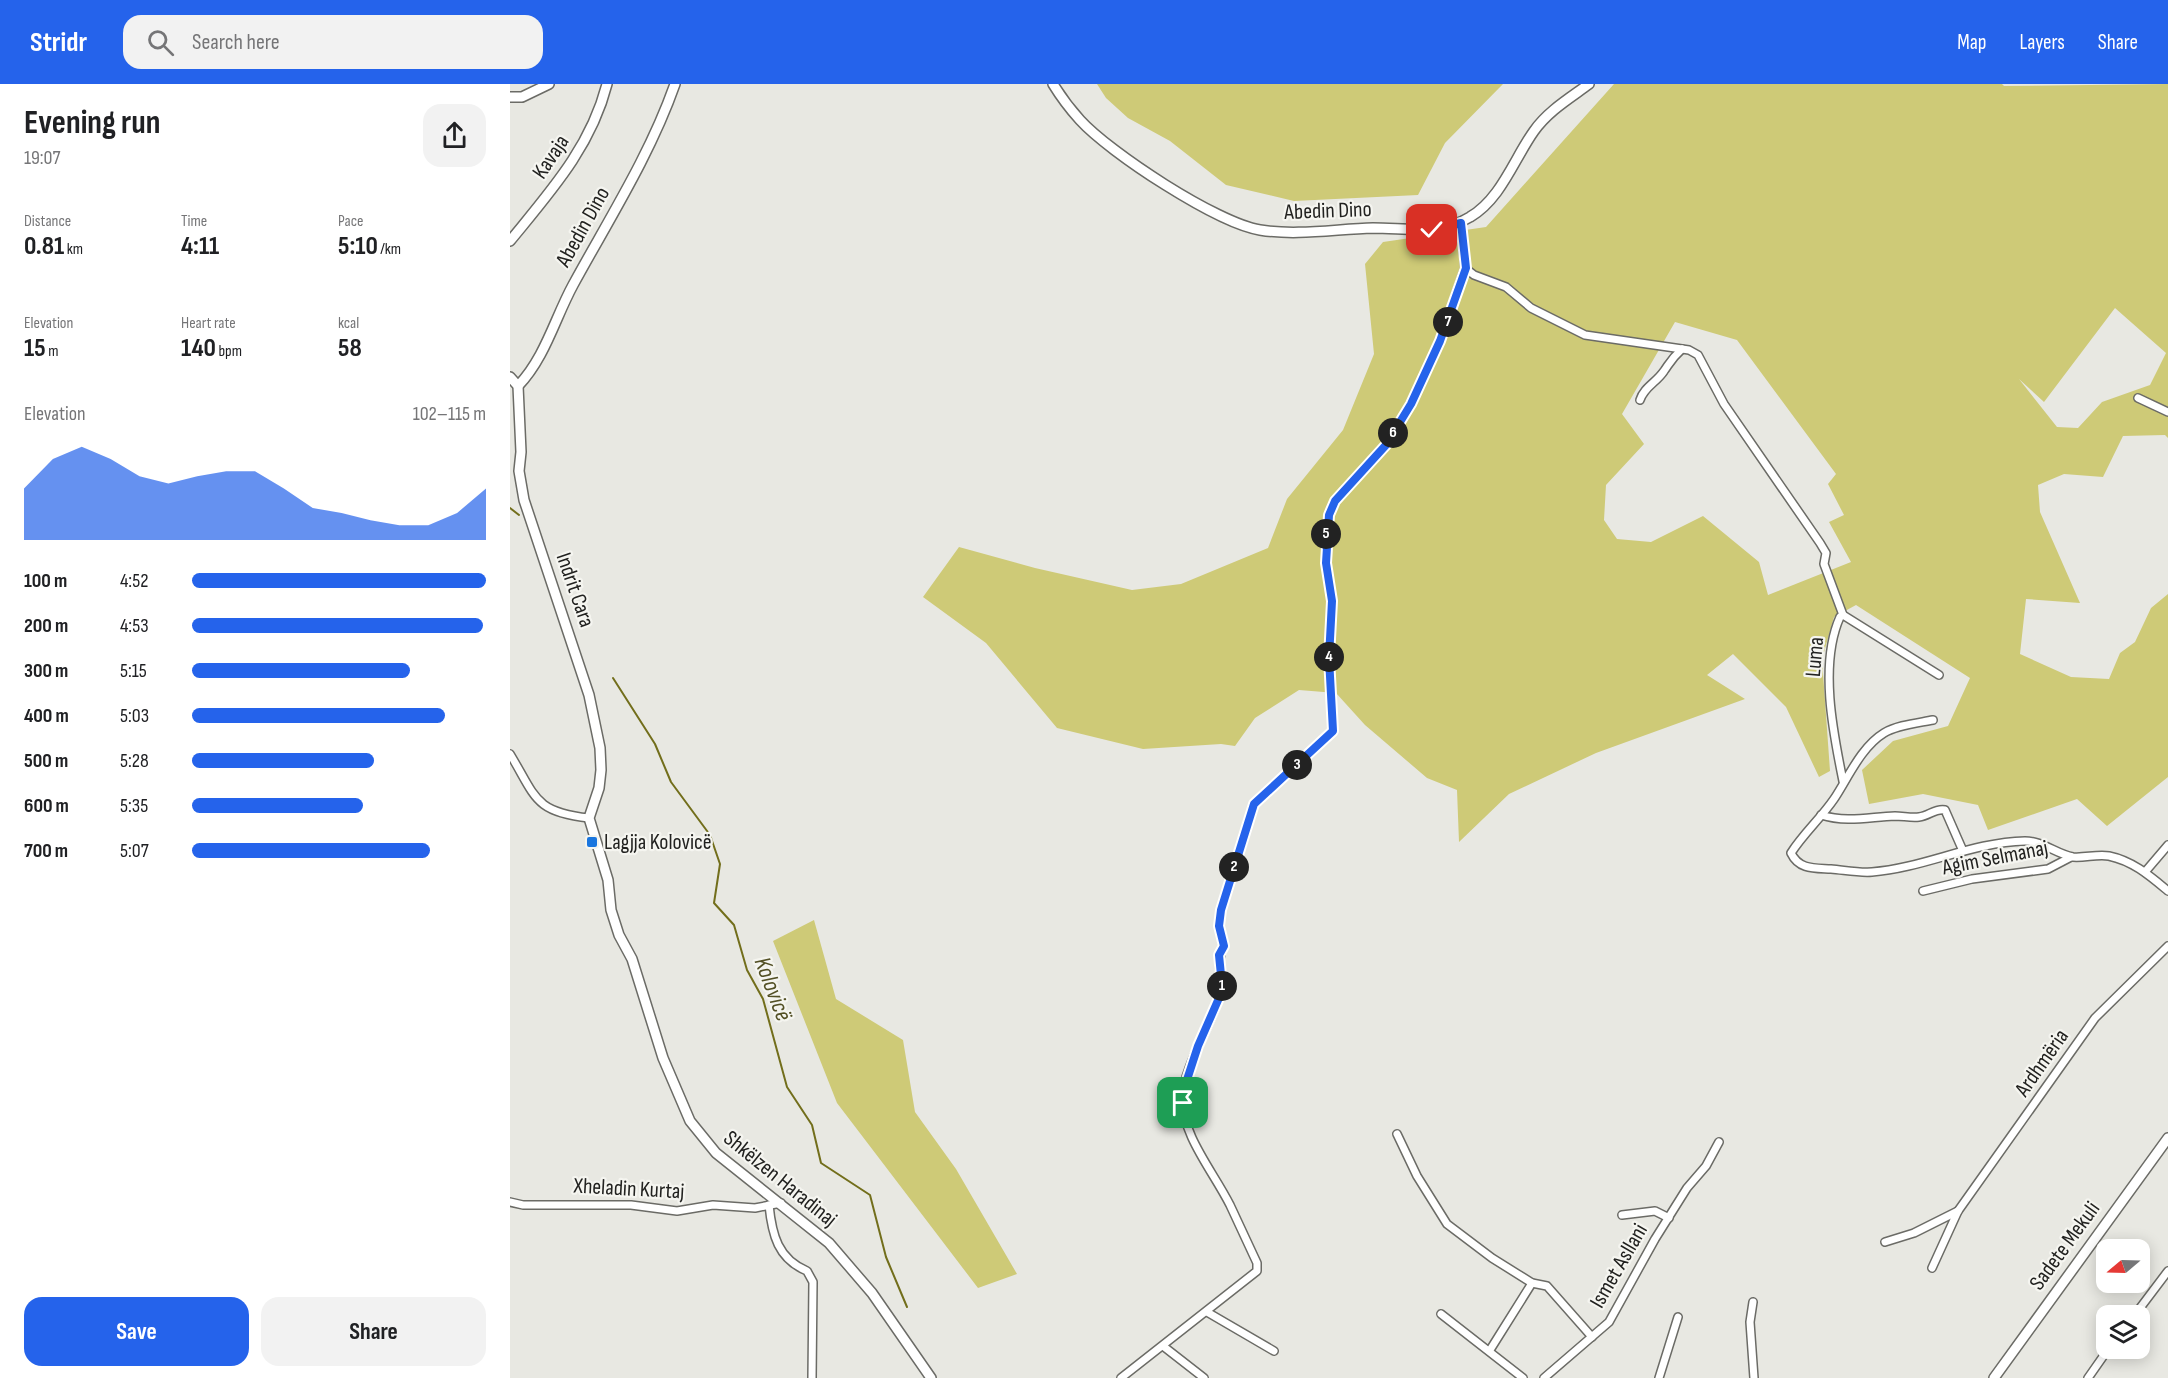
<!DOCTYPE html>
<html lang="en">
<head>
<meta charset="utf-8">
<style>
  :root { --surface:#fff; --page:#f2f2f2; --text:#202124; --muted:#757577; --accent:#2563eb }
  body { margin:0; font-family:"Sofia Sans Condensed",sans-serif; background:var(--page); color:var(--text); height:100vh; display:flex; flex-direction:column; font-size:22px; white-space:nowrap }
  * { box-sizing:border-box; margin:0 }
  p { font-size:20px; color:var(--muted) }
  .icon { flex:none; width:33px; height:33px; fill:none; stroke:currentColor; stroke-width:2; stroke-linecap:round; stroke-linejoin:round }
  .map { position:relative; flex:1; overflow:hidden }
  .drawer { display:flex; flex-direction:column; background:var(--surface); width:510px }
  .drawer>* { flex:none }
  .needle { width:39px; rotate:251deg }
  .tools { position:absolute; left:1586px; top:1155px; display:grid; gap:12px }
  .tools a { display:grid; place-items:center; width:54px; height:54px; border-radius:12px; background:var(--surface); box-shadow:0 3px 15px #0003; font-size:30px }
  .pin { position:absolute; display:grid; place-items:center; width:51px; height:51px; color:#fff; margin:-26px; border-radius:12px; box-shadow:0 3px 9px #0006 }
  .km { position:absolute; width:30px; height:30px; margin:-15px; border-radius:50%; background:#222; color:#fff; font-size:16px; line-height:30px; text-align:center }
  .round { display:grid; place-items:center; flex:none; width:63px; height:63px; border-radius:18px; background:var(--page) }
  .headline { display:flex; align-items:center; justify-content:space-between; height:102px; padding:0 24px }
  h1 { font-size:33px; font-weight:700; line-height:45px }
  .metrics { display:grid; grid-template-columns:repeat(3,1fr); gap:9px; height:102px; padding:6px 24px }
  .metrics div { display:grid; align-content:center }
  .metrics b { font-size:26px; font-weight:700 }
  .metrics small { font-size:16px; font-weight:400 }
  .metrics p { font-size:16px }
  .chart { height:168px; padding:12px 24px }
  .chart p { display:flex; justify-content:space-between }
  .chart svg { width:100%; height:108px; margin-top:6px; fill:var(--accent); opacity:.7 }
  .button { display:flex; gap:12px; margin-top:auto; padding:12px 24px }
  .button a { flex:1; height:69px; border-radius:18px; background:var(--accent); color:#fff; font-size:24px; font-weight:700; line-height:69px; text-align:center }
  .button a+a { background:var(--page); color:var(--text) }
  ul { padding:0 24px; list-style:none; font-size:20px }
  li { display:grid; grid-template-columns:96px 72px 1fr; align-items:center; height:45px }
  li i { height:15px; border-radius:8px; background:var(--accent) }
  header { display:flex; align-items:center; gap:36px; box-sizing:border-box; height:84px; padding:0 30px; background:var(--accent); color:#fff }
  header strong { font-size:28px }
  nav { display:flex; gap:33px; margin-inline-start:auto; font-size:21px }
  .search { width:420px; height:54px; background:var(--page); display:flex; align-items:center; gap:15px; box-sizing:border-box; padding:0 21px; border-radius:18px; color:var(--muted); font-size:22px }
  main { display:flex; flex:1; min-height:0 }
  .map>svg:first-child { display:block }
  .green { fill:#ceca77; fill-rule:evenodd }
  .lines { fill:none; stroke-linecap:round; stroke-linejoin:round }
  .stream { stroke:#726e1b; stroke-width:2 }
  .street-casing { stroke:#6b6b66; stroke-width:10 }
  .secondary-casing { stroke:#6b6b66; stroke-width:12 }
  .street { stroke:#fff; stroke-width:7 }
  .secondary { stroke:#fff; stroke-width:9 }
  .route-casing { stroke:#fff; stroke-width:12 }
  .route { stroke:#2563eb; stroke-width:8 }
  .poi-dot { fill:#1a76df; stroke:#f5f5f0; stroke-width:2 }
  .labels { text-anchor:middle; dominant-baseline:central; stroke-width:4.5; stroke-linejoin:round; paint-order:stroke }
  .street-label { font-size:22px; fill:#222220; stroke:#f5f5f0 }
  .poi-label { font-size:22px; fill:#222220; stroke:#f5f5f0; text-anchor:start }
  .water-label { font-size:24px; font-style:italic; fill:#535025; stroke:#f5f5f0 }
</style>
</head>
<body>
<header>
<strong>Stridr</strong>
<div class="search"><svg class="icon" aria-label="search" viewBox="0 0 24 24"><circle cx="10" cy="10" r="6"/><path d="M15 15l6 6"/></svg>Search here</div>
<nav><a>Map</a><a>Layers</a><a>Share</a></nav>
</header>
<main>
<section class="drawer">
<div class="headline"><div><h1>Evening run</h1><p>19:07</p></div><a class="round"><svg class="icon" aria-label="share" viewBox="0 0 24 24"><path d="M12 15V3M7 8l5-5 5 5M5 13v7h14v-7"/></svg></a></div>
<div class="metrics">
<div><p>Distance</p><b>0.81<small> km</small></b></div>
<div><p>Time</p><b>4:11</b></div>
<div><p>Pace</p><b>5:10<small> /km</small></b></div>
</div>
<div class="metrics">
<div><p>Elevation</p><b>15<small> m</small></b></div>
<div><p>Heart rate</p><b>140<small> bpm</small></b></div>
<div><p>kcal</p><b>58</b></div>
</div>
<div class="chart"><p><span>Elevation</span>102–115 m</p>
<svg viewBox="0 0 160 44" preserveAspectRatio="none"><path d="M0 44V23L10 11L20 6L30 11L40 18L50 21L60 18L70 16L80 16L90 23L100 31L110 33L120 36L130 38L140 38L150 33L160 23V44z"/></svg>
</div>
<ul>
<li><b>100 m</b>4:52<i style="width:100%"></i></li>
<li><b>200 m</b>4:53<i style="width:99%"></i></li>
<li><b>300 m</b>5:15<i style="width:74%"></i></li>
<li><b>400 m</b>5:03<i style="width:86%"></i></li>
<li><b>500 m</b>5:28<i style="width:62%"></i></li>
<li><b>600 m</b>5:35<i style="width:58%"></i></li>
<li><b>700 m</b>5:07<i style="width:81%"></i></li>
</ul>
<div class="button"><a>Save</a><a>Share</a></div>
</section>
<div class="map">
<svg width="1658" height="1294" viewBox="0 0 1658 1294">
  <rect width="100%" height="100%" fill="#e8e8e2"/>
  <g class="green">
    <polygon points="587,0 993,0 935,59 908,111 784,117 716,101 660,57 618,34 596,14"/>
    <path d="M1104 0H1492L1494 2 1658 0V354L1655 351 1613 352 1593 393 1554 390 1528 401 1530 428 1570 519 1516 515 1510 570 1561 593 1599 595 1610 569 1625 558 1641 524 1658 510V693L1597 742 1567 715 1478 746 1468 721 1413 710 1359 720 1352 686 1383 657 1438 642 1460 594 1346 521 1324 533 1312 575 1320 687 1309 693 1276 623 1223 570 1197 591 1235 615 1086 669 999 710 949 758 947 706 917 694 855 641 826 609 789 606 745 634 725 662 711 660 633 665 547 644 476 559 413 513 449 463 525 484 622 506 671 500 758 464 777 415 833 346 864 270 855 180 873 158 976 143ZM1605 224 1656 269 1640 301 1592 318 1568 344 1547 343 1509 295 1534 318ZM1165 238 1227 256 1326 390 1318 400 1334 431 1319 438 1341 478 1258 511 1249 478 1193 432 1141 458 1107 455 1094 436 1096 401 1134 360 1112 330Z"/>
    <polygon points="304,836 326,915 393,956 405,1028 446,1085 507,1190 468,1204 327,1019 263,857"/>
  </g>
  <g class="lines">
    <g class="stream">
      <polyline points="0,424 9,431"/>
      <polyline points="103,594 145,660 161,698 200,751 210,780 204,819 224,841 237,886 253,915 277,1003 302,1041 311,1079 360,1111 376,1173 397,1223"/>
    </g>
    <defs>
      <g id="street">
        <polyline points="951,139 955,184 964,191 996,203 1021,224 1075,251 1179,266 1188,271 1214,320 1310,459 1316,469 1314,480 1333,531"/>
        <polyline points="1628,314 1658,328"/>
        <path d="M1130 316C1134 303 1147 298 1154 287 1161 277 1162 274 1172 265"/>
        <path d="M1423 636C1408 639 1387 641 1374 649 1351 663 1338 694 1324 715 1311 734 1293 750 1281 769 1289 786 1305 784 1321 785 1334 786 1348 789 1362 788 1414 784 1462 758 1515 757 1533 757 1546 770 1563 773 1575 774 1587 770 1599 772 1623 777 1640 792 1658 807"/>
        <path d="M0 670C26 713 24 728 79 734"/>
        <path d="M1333 697C1323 648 1309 580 1330 533L1333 531 1429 591"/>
        <path d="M1311 731C1337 739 1359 733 1385 732 1393 732 1401 734 1409 733 1419 732 1425 724 1435 726L1453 767"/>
        <polyline points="1635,788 1658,761"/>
        <polyline points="1413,807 1462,795 1538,785 1561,773"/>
        <polyline points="887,1050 907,1092 937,1140 982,1174 1022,1199 1037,1202 1082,1253"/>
        <polyline points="0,1118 13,1121 121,1121 167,1127 203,1121 245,1124 271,1119"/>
        <path d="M259 1121C262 1151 268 1175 297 1187L303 1198 302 1294"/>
        <polyline points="1112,1131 1145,1127 1159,1134"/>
        <polyline points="1375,1158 1404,1149 1448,1127"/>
        <polyline points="1422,1184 1448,1127 1585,934 1658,862"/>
        <polyline points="1243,1218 1240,1238 1244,1294"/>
        <polyline points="697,1228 764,1267"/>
        <polyline points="931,1230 1013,1294"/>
        <polyline points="1624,1232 1658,1187"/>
        <polyline points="653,1262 694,1294"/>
        <polyline points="980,1266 1022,1199"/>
        <path d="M611 1294 747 1187V1179C738 1160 729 1140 720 1121 703 1087 672 1052 672 1013 673 987 700 941 709 914 715 896 704 879 714 862L709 842 711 826 744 720 823 647 819 574 822 517 816 479 819 431 825 417 876 361 901 320 930 257 955 184"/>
        <polyline points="1034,1294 1099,1238 1145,1155 1177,1104 1196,1082 1209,1058"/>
        <polyline points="1149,1294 1168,1233"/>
        <polyline points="1578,1294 1599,1264"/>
      </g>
      <g id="secondary">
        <path d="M543 0C551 13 560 25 570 36 600 69 707 139 750 146 787 152 826 145 863 144 897 144 929 152 960 133 991 115 1004 75 1024 47 1038 27 1060 14 1079 0"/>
        <polyline points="0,13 12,13 39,0"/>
        <path d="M0 157C40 108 81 63 97 0"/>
        <polyline points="0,293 8,302 11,368 9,387 14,416 79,611 90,664 91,686 89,704 79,734 98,796 101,826 109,851 122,875 153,974 180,1037 206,1069 319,1159 362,1209 421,1294"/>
        <path d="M8 302C35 274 45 234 63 201 99 135 140 71 165 0"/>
        <polyline points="1484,1294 1658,1054"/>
      </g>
    </defs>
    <use href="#street" class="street-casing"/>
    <use href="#secondary" class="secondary-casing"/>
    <use href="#street" class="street"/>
    <use href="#secondary" class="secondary"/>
  </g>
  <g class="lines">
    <defs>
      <polyline id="route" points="673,1019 672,1011 688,962 709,914 712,901 709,871 714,862 709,842 711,826 744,720 823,647 819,574 822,517 816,479 819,431 825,417 876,361 901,320 930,257 956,184 951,139 922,146"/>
    </defs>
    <use href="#route" class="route-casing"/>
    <use href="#route" class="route"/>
  </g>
  <rect class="poi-dot" x="76" y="752" width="12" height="12" rx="3"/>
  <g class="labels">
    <g class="street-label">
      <text transform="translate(41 73) rotate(-56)">Kavaja</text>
      <text transform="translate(818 127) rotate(-2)">Abedin Dino</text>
      <text transform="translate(73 143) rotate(-61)">Abedin Dino</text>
      <text transform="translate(65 506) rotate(71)">Indrit Cara</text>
      <text transform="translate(1305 573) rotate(-85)">Luma</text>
      <text transform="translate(1485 774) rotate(-11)">Agim Selmanaj</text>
      <text transform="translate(1532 979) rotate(-55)">Ardhmëria</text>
      <text transform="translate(270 1095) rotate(39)">Shkëlzen Haradinaj</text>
      <text transform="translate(119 1105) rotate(3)">Xheladin Kurtaj</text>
      <text transform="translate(1555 1162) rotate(-54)">Sadete Mekuli</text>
      <text transform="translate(1109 1182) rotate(-60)">Ismet Asllani</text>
    </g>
    <g class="poi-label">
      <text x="94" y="758">Lagjja Kolovicë</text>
    </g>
    <g class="water-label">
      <text transform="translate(263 905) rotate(69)">Kolovicë</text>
    </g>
  </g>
</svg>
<div class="tools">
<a><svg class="needle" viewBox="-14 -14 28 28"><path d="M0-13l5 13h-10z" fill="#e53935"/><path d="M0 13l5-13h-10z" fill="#757577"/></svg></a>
<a><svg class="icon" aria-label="layers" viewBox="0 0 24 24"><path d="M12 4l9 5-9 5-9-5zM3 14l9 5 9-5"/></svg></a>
</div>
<div class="pin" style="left:673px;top:1019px;background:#1e9e55"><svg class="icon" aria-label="arrive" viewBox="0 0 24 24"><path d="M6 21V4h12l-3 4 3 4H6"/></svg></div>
<div class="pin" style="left:922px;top:146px;background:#d93025"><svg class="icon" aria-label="check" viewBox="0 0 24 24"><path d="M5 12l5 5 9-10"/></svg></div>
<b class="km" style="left:712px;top:902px">1</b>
<b class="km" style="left:724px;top:783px">2</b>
<b class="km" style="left:787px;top:681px">3</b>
<b class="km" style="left:819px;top:573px">4</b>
<b class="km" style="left:816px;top:450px">5</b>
<b class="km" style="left:883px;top:349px">6</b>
<b class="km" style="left:938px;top:238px">7</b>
</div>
</main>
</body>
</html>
